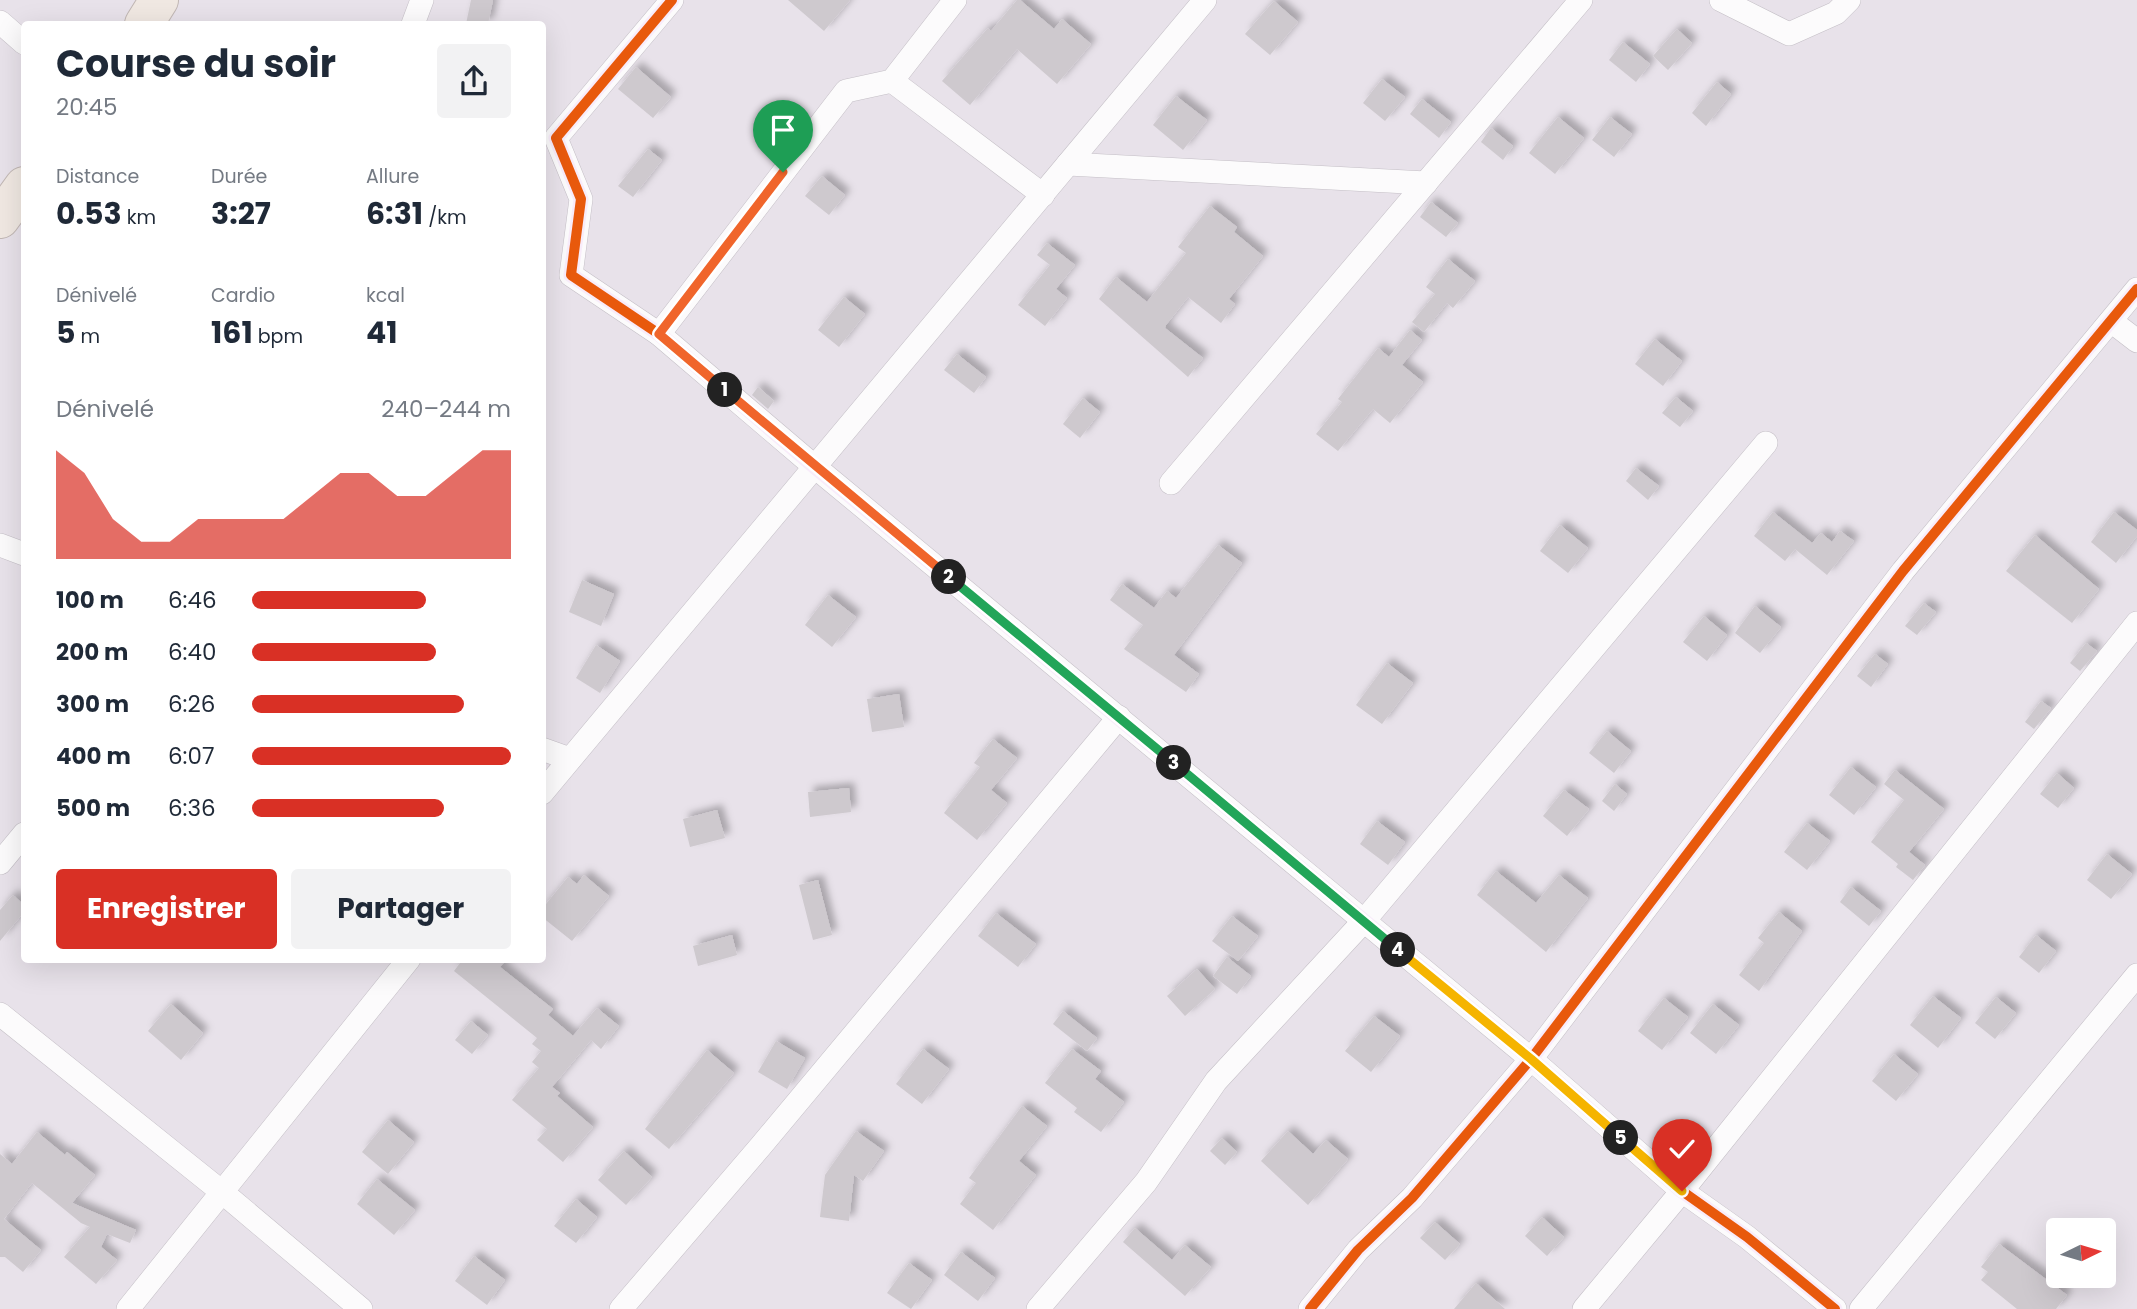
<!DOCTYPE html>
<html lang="fr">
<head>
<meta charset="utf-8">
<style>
  :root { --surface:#fff; --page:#f2f2f3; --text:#1f2937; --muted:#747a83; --accent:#d93025 }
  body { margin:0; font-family:Poppins,sans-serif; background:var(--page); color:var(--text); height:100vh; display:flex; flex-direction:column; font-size:26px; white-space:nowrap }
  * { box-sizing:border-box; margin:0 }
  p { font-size:23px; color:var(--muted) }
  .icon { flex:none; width:38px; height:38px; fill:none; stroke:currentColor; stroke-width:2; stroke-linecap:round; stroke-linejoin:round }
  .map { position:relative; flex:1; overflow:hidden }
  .details { position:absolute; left:21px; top:21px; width:525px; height:942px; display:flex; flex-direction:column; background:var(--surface); border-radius:7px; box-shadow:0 7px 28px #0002 }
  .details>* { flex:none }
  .needle { width:46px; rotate:85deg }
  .buttons { position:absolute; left:2046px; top:1218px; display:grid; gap:14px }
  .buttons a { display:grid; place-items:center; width:70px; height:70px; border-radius:7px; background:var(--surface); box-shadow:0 7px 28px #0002; font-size:35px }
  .pin { position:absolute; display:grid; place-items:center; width:60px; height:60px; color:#fff; margin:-72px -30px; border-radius:50% 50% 50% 0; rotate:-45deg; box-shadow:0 0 7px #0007 }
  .pin .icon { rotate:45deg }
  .km { position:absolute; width:35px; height:35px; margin:-18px; border-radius:50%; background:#222; color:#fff; font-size:19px; line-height:35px; text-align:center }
  .round { display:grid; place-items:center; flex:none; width:74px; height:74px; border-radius:7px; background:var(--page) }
  .overview { display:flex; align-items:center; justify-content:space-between; height:119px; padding:0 35px }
  h1 { font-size:38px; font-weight:700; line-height:52px }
  .stats { display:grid; grid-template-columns:repeat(3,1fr); gap:10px; height:119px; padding:7px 35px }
  .stats div { display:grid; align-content:center }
  .stats b { font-size:30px; font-weight:700 }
  .stats small { font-size:19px; font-weight:400 }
  .stats p { font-size:19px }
  .chart { height:196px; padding:14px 35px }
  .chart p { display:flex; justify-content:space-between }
  .chart svg { width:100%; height:126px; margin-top:7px; fill:var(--accent); opacity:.7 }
  .cta { display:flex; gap:14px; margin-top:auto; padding:14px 35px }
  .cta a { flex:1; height:80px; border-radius:7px; background:var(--accent); color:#fff; font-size:28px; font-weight:700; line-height:80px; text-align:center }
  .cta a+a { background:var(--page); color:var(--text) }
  ul { padding:0 35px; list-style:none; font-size:23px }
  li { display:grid; grid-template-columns:112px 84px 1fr; align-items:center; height:52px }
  li i { height:18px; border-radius:9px; background:var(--accent) }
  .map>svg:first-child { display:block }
  .building { fill:#cec9ce; filter:url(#shadow) }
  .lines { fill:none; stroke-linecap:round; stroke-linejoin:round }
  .street-casing { stroke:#c4bfc6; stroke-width:24 }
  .highway-casing { stroke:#c1b7b4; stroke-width:40 }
  .street { stroke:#fcfbfc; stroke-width:23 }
  .highway { stroke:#f0e8e2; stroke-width:38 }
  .cycleway-casing { stroke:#f8ecfa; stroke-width:15 }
  .cycleway { stroke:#e8590c; stroke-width:10 }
  .split-1-casing { stroke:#fff; stroke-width:14 }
  .split-2-casing { stroke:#fff; stroke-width:14 }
  .split-3-casing { stroke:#fff; stroke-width:14 }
  .split-4-casing { stroke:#fff; stroke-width:14 }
  .split-5-casing { stroke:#fff; stroke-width:14 }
  .split-6-casing { stroke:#fff; stroke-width:14 }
  .split-1 { stroke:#f0652b; stroke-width:9 }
  .split-2 { stroke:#f0652b; stroke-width:9 }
  .split-3 { stroke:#22a559; stroke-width:9 }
  .split-4 { stroke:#22a559; stroke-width:9 }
  .split-5 { stroke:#f5b400; stroke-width:9 }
  .split-6 { stroke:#f5b400; stroke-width:9 }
</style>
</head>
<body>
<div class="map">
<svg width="2137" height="1309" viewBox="0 0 2137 1309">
  <defs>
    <filter id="shadow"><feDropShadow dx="5.5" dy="-5.5" stdDeviation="3.5" flood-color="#0004"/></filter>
  </defs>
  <rect width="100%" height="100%" fill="#e8e2ea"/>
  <g class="building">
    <polygon points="471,0 493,0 488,24 466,24"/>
    <polygon points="788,0 850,0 824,31"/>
    <polygon points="1017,0 1020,0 1054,29 1062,19 1091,44 1057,84 1017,49 970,105 942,81 988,28 991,31"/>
    <polygon points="1274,1 1298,22 1270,55 1245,34"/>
    <polygon points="1677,29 1692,43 1668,70 1653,56"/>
    <polygon points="1623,42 1650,64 1636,82 1609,60"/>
    <polygon points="636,67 671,97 653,118 618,89"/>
    <polygon points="1382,79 1405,97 1385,121 1363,103"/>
    <polygon points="1717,82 1731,94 1706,126 1692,113"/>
    <polygon points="1176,96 1207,120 1183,150 1153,125"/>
    <polygon points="1422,99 1451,122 1439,138 1410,114"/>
    <polygon points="1558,117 1584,138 1555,174 1529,153"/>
    <polygon points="1610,117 1632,134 1614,157 1592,140"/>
    <polygon points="1491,128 1513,146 1503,160 1481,142"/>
    <polygon points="648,149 662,160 633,197 618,186"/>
    <polygon points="822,176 845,195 829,215 805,196"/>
    <polygon points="1431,202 1458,223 1446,237 1420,217"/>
    <polygon points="1210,206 1237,227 1234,232 1263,256 1229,299 1235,304 1221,323 1188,297 1166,325 1165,328 1203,358 1188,377 1099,299 1116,277 1147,302 1186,253 1178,247"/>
    <polygon points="1047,243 1075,265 1056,289 1067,298 1045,326 1018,305 1050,265 1037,255"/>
    <polygon points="1448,259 1475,281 1453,308 1447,303 1424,332 1412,322 1435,294 1426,287"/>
    <polygon points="844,297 865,314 839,347 818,330"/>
    <polygon points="1410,330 1422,340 1402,365 1423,382 1390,423 1373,409 1338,451 1316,434 1342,402 1338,399 1378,348 1389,357"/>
    <polygon points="1655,339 1682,361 1663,386 1635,364"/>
    <polygon points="957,354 986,377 974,393 944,370"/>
    <polygon points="758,387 774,401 768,409 752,395"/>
    <polygon points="1676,397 1693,411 1680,427 1662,413"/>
    <polygon points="1083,398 1100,412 1080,438 1063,424"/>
    <polygon points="1636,468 1659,486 1648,500 1626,481"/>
    <polygon points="1773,512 1812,543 1821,533 1832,542 1840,531 1854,541 1827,575 1795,549 1785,561 1754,536"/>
    <polygon points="2114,512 2137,530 2137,536 2116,563 2091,542"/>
    <polygon points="1560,525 1588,548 1568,573 1540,551"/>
    <polygon points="2035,535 2099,589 2072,623 2006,571"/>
    <polygon points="1218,545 1242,563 1174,655 1199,674 1186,692 1124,649 1143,625 1110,600 1122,584 1154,608 1167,591 1176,598"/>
    <polygon points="582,580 614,594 601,626 569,612"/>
    <polygon points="828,595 856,617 832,647 805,625"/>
    <polygon points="1924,603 1936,612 1917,635 1905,626"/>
    <polygon points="1755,606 1781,627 1760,653 1735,633"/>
    <polygon points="1704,616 1727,635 1707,661 1683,642"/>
    <polygon points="2086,643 2097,651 2080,671 2070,663"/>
    <polygon points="596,645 620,661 600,693 576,678"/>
    <polygon points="1875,654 1888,664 1871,687 1857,676"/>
    <polygon points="1387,663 1413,683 1382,724 1356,705"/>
    <polygon points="899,694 904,727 872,732 867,699"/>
    <polygon points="2041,701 2051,708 2034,729 2025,722"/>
    <polygon points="1607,731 1631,751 1614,773 1589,753"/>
    <polygon points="993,739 1017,758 991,790 1007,803 977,840 944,813 980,767 974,763"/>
    <polygon points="1851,767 1876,787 1854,815 1829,795"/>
    <polygon points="1895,770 1944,809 1909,852 1925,865 1913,880 1896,867 1898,864 1871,842 1904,800 1884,784"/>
    <polygon points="2057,773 2074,788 2058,808 2040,794"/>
    <polygon points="1615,784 1627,794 1614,811 1602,801"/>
    <polygon points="849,788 851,812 810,817 808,792"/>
    <polygon points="1564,790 1589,809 1567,836 1543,816"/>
    <polygon points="717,810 725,838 690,847 683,819"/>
    <polygon points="1377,821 1405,842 1388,865 1360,844"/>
    <polygon points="1807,823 1830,841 1807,870 1784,852"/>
    <polygon points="2107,854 2132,874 2111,899 2087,880"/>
    <polygon points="1496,871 1536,903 1559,875 1588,898 1546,952 1477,895"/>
    <polygon points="584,875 609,896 572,941 542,917 542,909 568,877 577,884"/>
    <polygon points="818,880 832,935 813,940 799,885"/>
    <polygon points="1851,887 1881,911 1869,926 1840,902"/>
    <polygon points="13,895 24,905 24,912 0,941 0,910"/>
    <polygon points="1779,912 1802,931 1759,991 1739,975 1764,943 1758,938"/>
    <polygon points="996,913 1036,944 1018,967 978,936"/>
    <polygon points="1232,916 1258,936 1238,961 1212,941"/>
    <polygon points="732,935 737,955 698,966 693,946"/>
    <polygon points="2036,935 2056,951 2039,973 2019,957"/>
    <polygon points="1227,957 1251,976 1237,994 1213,976"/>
    <polygon points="463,959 507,959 500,967 553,1009 548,1015 573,1036 597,1008 619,1026 601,1049 591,1040 552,1087 560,1093 557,1096 593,1127 563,1162 537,1140 547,1129 512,1100 539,1068 532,1062 541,1051 532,1044 537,1038 454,971"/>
    <polygon points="1197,969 1215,989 1185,1016 1167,996"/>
    <polygon points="1933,996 1961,1018 1938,1048 1910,1025"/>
    <polygon points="1996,997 2016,1013 1995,1039 1975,1023"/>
    <polygon points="1664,998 1688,1017 1662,1050 1638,1031"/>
    <polygon points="171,1004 203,1033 181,1060 148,1031"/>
    <polygon points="1713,1004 1739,1025 1716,1054 1690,1033"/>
    <polygon points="1063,1011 1097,1038 1087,1051 1053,1024"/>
    <polygon points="1374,1016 1400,1036 1371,1072 1345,1051"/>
    <polygon points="471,1021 488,1035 472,1054 455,1040"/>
    <polygon points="776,1041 805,1058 787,1089 758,1072"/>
    <polygon points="923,1049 949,1069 922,1104 896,1084"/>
    <polygon points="1072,1049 1101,1071 1095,1079 1124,1102 1101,1132 1074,1112 1077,1108 1045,1083"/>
    <polygon points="707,1050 734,1073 669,1149 645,1129"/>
    <polygon points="1894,1054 1918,1074 1896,1101 1872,1081"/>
    <polygon points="1022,1106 1047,1126 1019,1161 1036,1175 993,1230 960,1204 976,1183 969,1178"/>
    <polygon points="388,1120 414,1142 388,1174 362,1152"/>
    <polygon points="856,1131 884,1151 863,1181 854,1175 849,1221 820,1217 825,1175"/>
    <polygon points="1288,1131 1313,1154 1326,1140 1348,1159 1308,1205 1261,1161"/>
    <polygon points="37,1132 65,1155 67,1152 95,1175 72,1203 136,1230 130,1243 107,1234 101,1247 117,1260 96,1284 64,1257 90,1227 81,1223 32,1183 4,1219 41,1250 23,1272 5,1257 0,1257 0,1154 12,1164"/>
    <polygon points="1222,1138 1237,1152 1225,1165 1210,1151"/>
    <polygon points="624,1151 652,1177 626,1205 598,1180"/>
    <polygon points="377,1179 415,1210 394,1235 357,1204"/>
    <polygon points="576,1199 597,1217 576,1243 554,1226"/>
    <polygon points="1542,1217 1564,1237 1547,1256 1525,1236"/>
    <polygon points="1435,1222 1460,1244 1445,1260 1420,1238"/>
    <polygon points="1135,1228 1172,1260 1185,1245 1211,1267 1185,1296 1123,1242"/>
    <polygon points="1999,1244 2067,1295 2056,1309 2017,1309 1981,1280 1988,1272 1981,1267"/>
    <polygon points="961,1252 995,1278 978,1301 944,1275"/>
    <polygon points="474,1256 505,1280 487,1305 455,1281"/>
    <polygon points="909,1263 932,1280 911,1309 887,1293"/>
    <polygon points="1476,1283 1505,1309 1454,1309"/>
  </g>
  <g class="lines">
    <defs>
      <g id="street">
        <polyline points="672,0 556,138 581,199 571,275 659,334 815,467 1531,1059 1682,1191 1747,1237 1835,1309"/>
        <polyline points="1721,0 1789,34 1836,13 1849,0"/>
        <polyline points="0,22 24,43"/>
        <polyline points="413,24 422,0"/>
        <polyline points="892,81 1043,195"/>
        <polyline points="1068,164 1426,183"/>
        <polyline points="2111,321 2137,341"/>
        <polyline points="659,334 846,91 892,81 955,0"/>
        <polyline points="1171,483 1581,0"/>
        <polyline points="0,545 24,554"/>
        <polyline points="542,749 570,759"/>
        <polyline points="542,793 1205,0"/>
        <polyline points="0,863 24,834"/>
        <polyline points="0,1014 222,1192 361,1309"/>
        <polyline points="128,1309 409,959"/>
        <polyline points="621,1309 760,1147 1119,717"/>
        <polyline points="1038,1309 1146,1182 1216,1081 1363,922 1766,443"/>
        <polyline points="1310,1309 1358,1250 1412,1198 1531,1059 1903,571 2137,289"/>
        <polyline points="1584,1309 1682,1191 2137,623"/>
        <polyline points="1861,1309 2137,975"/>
      </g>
      <g id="highway">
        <polyline points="144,24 159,0"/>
        <polyline points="0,219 24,186"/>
      </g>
    </defs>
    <use href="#street" class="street-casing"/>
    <use href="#highway" class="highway-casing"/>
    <use href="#street" class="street"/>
    <use href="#highway" class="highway"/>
    <defs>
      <g id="cycleway">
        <polyline points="672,0 556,138 581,199 571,275 659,334 815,467 1531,1059 1682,1191 1747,1237 1835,1309"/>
        <polyline points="1310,1309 1358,1250 1412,1198 1531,1059 1903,571 2137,289"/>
      </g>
    </defs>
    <use href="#cycleway" class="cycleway-casing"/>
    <use href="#cycleway" class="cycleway"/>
  </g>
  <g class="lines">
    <defs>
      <polyline id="split-1" points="725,390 659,334 783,172"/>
      <polyline id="split-2" points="725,390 949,577"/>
      <polyline id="split-3" points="949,577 1174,763"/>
      <polyline id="split-4" points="1174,763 1398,950"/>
      <polyline id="split-5" points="1398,950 1531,1059 1621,1138"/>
      <polyline id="split-6" points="1621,1138 1682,1191"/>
    </defs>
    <use href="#split-1" class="split-1-casing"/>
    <use href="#split-2" class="split-2-casing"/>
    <use href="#split-3" class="split-3-casing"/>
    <use href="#split-4" class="split-4-casing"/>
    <use href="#split-5" class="split-5-casing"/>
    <use href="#split-6" class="split-6-casing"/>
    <use href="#split-1" class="split-1"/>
    <use href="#split-2" class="split-2"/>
    <use href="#split-3" class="split-3"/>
    <use href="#split-4" class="split-4"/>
    <use href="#split-5" class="split-5"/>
    <use href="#split-6" class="split-6"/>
  </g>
</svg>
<div class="buttons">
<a><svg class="needle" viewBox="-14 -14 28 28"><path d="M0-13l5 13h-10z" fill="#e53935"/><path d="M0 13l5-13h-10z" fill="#747a83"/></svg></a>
</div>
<div class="pin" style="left:783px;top:172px;background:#1e9e55"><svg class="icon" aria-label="arrive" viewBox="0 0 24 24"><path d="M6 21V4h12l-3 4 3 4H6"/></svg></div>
<div class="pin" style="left:1682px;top:1191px;background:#d93025"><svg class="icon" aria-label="check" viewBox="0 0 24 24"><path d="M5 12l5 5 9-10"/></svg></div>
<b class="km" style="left:725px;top:390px">1</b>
<b class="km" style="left:949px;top:577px">2</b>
<b class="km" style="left:1174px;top:763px">3</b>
<b class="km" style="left:1398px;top:950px">4</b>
<b class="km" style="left:1621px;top:1138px">5</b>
<section class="details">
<div class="overview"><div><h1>Course du soir</h1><p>20:45</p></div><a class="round"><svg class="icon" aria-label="share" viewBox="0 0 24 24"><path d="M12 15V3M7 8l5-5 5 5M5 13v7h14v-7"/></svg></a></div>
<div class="stats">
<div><p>Distance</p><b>0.53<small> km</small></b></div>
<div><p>Durée</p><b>3:27</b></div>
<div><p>Allure</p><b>6:31<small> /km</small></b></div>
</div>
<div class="stats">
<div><p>Dénivelé</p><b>5<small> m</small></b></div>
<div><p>Cardio</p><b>161<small> bpm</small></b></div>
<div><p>kcal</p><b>41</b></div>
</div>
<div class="chart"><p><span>Dénivelé</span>240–244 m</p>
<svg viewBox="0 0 160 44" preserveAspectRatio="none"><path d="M0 44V6L10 14L20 30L30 38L40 38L50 30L60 30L70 30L80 30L90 22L100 14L110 14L120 22L130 22L140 14L150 6L160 6V44z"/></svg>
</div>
<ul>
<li><b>100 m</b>6:46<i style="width:67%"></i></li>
<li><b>200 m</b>6:40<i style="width:71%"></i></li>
<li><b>300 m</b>6:26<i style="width:82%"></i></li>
<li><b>400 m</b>6:07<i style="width:100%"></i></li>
<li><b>500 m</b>6:36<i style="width:74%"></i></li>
</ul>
<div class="cta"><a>Enregistrer</a><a>Partager</a></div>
</section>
</div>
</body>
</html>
